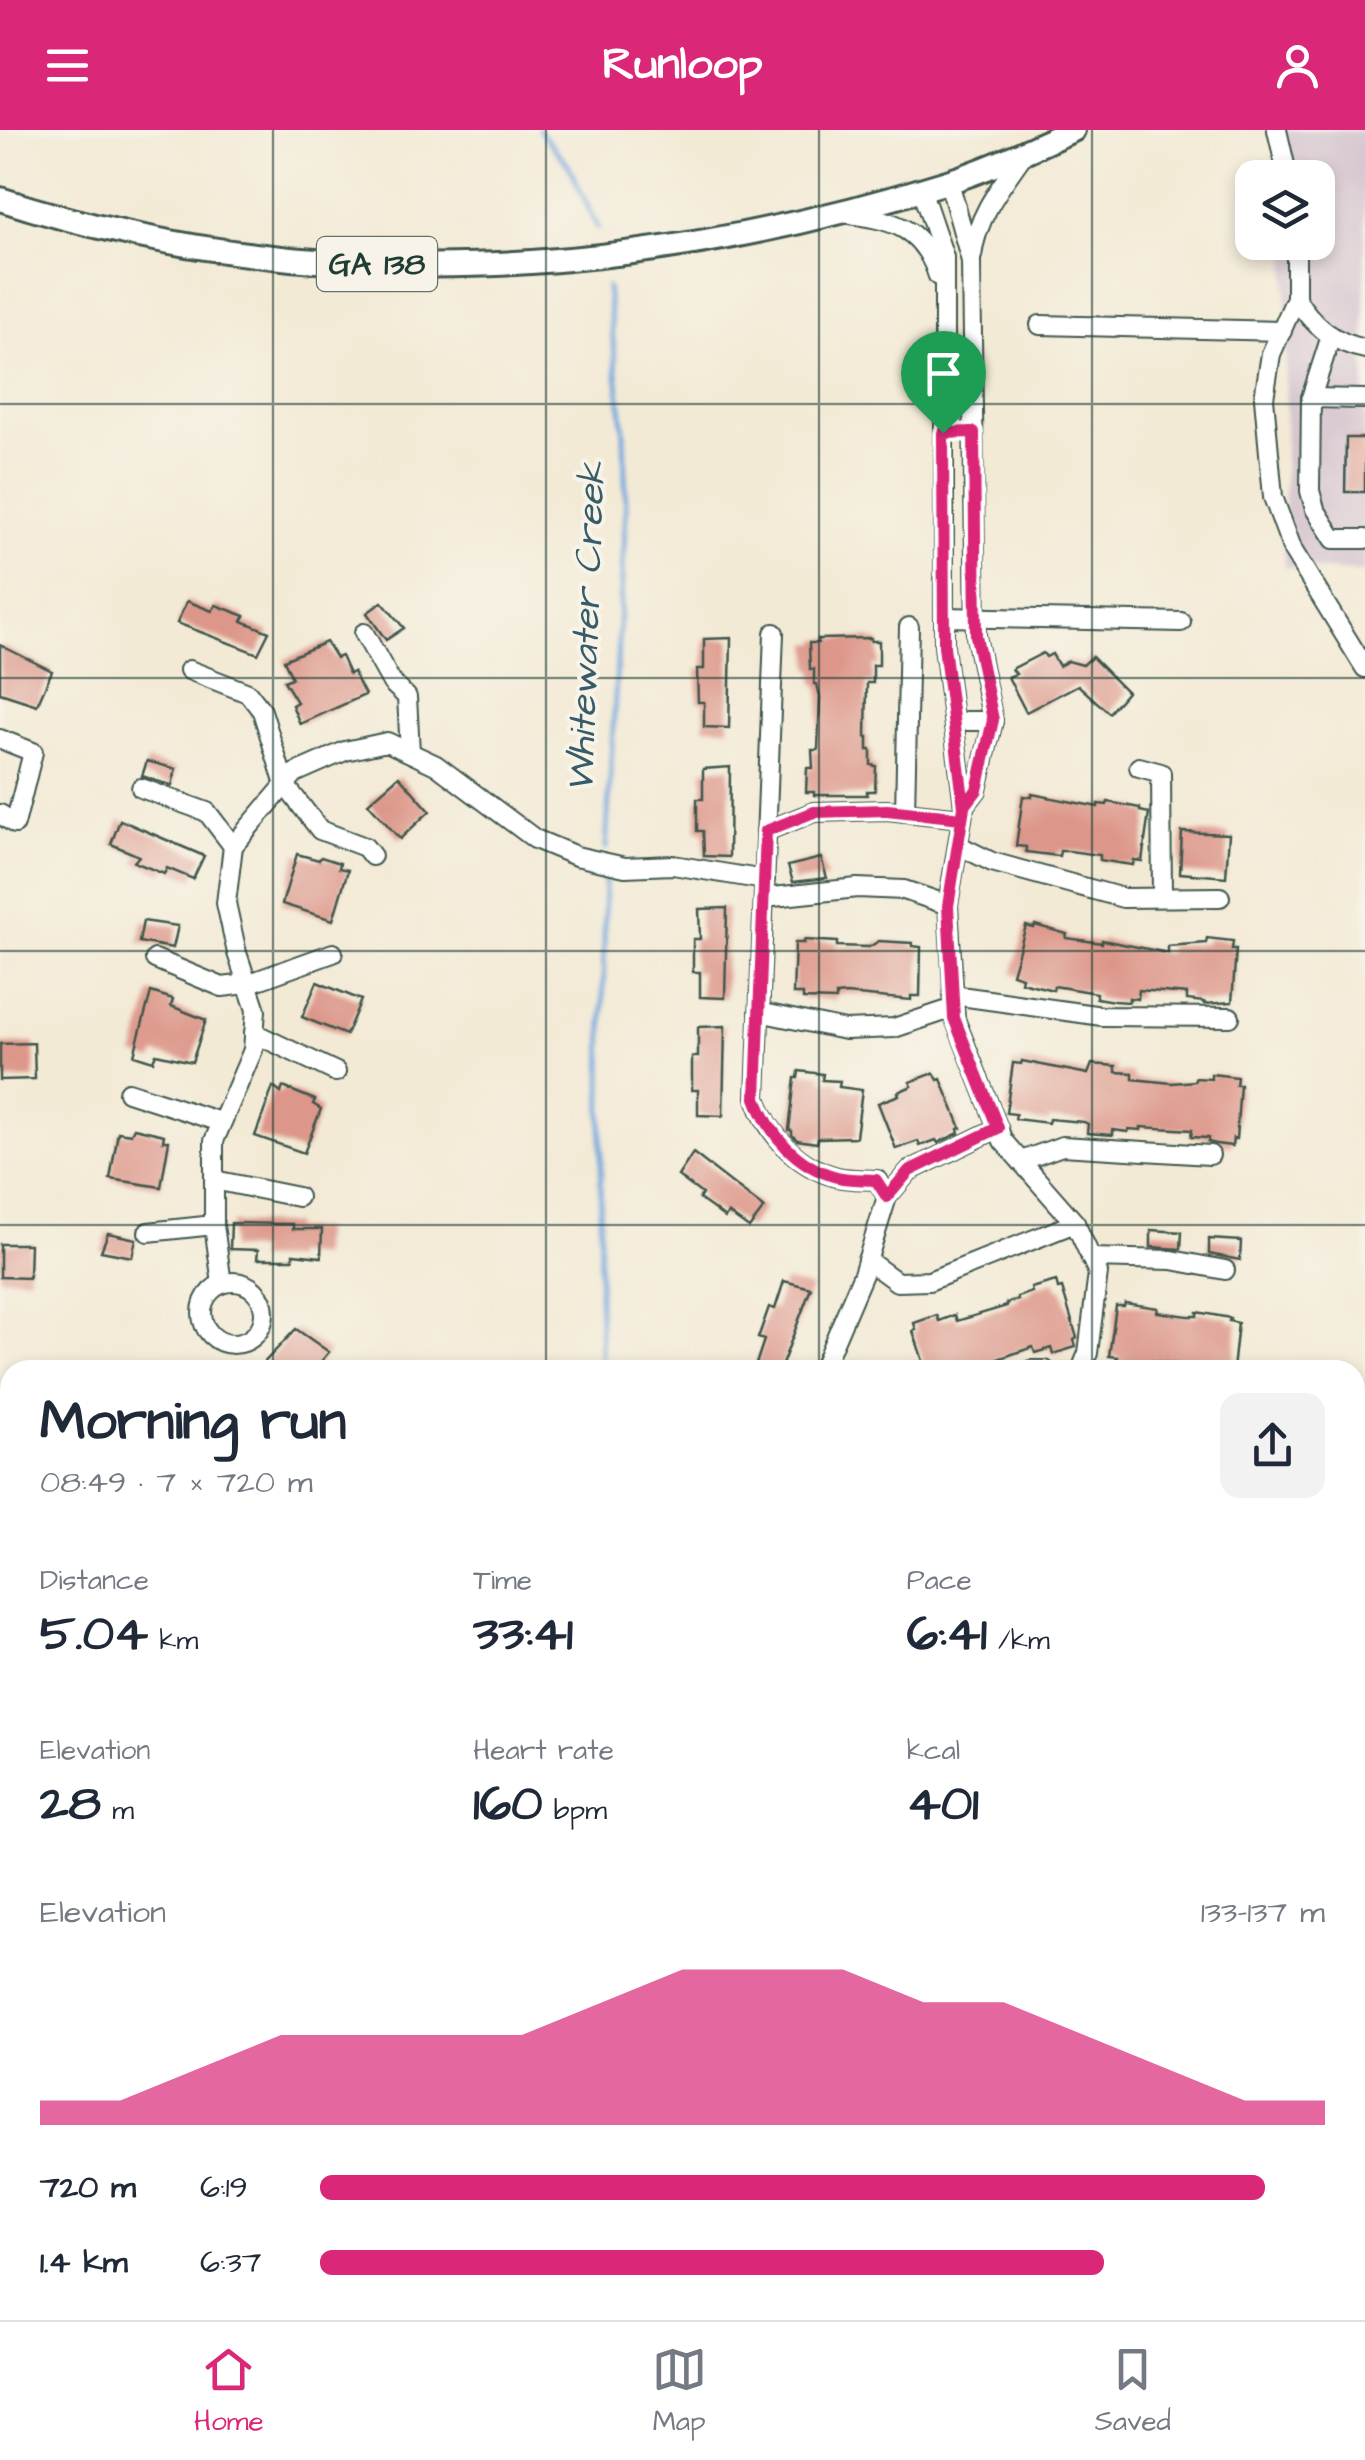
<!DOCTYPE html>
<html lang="en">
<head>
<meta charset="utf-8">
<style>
  :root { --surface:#fff; --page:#f2f2f3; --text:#1f2937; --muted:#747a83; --line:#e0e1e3; --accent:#db2777 }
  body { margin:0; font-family:"Architects Daughter",sans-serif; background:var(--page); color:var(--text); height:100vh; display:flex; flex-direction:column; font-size:38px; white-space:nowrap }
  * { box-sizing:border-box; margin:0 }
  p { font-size:32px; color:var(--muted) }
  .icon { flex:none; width:55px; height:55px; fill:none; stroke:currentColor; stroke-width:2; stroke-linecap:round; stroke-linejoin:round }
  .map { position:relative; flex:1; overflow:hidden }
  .sheet { position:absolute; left:0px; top:1230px; width:1365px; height:960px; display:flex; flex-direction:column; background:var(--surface); border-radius:30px 30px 0 0; box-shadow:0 5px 15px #0003 }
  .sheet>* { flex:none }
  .tools { position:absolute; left:1235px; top:30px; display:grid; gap:20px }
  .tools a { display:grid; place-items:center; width:100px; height:100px; border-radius:20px; background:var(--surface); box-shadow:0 5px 15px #0003; font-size:50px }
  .pin { position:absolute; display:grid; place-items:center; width:85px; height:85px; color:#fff; margin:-102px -42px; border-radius:50% 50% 50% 0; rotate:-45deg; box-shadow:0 0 10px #0007 }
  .pin .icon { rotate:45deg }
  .round { display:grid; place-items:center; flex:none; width:105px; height:105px; border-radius:20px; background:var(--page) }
  .summary { display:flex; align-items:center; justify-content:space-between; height:170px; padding:0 40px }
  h1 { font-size:55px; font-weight:700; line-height:75px }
  .figures { display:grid; grid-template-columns:repeat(3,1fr); gap:15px; height:170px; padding:10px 40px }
  .figures div { display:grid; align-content:center }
  .figures b { font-size:50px; font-weight:700 }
  .figures small { font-size:28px; font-weight:400 }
  .figures p { font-size:28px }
  .chart { height:280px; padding:20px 40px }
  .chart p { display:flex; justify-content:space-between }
  .chart svg { width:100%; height:180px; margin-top:10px; fill:var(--accent); opacity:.7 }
  ul { padding:0 40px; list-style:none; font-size:32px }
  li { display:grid; grid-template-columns:160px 120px 1fr; align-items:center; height:75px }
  li i { height:25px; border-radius:12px; background:var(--accent) }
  header { display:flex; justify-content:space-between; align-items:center; height:130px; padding:0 40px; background:var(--accent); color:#fff; font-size:45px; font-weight:700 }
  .menu { display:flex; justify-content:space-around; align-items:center; height:140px; border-top:2px solid var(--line); background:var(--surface); font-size:28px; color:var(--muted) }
  .menu a { display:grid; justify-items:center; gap:5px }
  .menu .current { color:var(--accent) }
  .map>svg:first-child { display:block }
  .industrial { fill:#d0bdcc }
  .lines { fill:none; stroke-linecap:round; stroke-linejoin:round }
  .stream { stroke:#6ea6dd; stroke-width:5 }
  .building { fill:#dd978a }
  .minor-casing { stroke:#3f574c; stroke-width:22 }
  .major-casing { stroke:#3f574c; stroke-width:28 }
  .minor { stroke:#fff; stroke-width:18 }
  .major { stroke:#fff; stroke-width:22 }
  .route-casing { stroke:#fff; stroke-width:20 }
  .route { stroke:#db2777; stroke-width:12 }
  .grid { fill:none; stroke:#1f3d34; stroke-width:2.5; stroke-opacity:0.55 }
  .labels { text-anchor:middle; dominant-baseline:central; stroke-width:8; stroke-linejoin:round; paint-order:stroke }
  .shield { fill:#f7f3e8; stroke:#60746a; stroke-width:2.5 }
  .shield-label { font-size:32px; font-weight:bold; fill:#1f3d34 }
  .water-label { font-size:38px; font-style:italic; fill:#375c67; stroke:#f7f3e8 }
</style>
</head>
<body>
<header><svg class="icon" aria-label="menu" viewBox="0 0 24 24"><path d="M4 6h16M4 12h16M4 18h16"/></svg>Runloop<svg class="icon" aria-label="person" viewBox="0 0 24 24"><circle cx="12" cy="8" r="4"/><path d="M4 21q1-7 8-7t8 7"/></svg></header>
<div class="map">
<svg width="1365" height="2190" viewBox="0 0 1365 2190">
  <rect width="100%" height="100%" fill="#f7f3e8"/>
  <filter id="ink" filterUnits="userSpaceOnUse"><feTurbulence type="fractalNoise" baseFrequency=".01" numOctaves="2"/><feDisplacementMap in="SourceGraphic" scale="20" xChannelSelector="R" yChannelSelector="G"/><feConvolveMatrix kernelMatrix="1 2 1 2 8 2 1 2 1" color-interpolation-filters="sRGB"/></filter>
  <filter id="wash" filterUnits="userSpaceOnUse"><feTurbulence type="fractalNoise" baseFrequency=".0048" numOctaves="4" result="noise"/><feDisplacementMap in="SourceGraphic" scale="40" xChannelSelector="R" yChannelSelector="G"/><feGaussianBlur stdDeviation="2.25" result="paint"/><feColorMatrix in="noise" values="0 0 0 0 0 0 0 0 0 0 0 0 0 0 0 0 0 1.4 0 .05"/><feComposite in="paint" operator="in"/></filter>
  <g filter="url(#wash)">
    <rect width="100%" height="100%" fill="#f3ead5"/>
    <polygon class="industrial" points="1286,0 1365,0 1365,443 1284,437 1287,113 1318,112 1318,48 1286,47"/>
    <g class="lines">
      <g class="stream">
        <polyline points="539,0 569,36 598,98"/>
        <polyline points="606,718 626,382 624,303 607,158"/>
        <polyline points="602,1240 599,1169 605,747"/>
        <polyline points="0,1505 10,1509"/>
        <polyline points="611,2180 612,2190"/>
      </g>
    </g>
    <g id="blocks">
      <g class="building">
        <polygon points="1346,308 1365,308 1365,362 1345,362"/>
        <polygon points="187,471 212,481 216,475 245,486 242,491 269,502 258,524 177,493"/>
        <polygon points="382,472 404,498 386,510 367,483"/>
        <polygon points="731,508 729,598 704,597 704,572 698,572 697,539 704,539 704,509"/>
        <polygon points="871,508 871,511 879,511 879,535 873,535 873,553 867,553 866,607 868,607 868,620 871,620 871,635 876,636 875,661 867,661 867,665 814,665 814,662 806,662 807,638 813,638 812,620 818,620 820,567 817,554 814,554 814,539 810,539 809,513 818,513 818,509"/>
        <polygon points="326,512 336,528 341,526 349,544 353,542 365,565 300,594 292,575 297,572 284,551 292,548 284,530"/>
        <polygon points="0,515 52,541 37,575 0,563"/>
        <polygon points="1043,523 1046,527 1052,524 1059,536 1068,531 1083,535 1092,527 1127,562 1109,583 1078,555 1026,582 1008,547 1016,544 1012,539"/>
        <polygon points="147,631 176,639 172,656 142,646"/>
        <polygon points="730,637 729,727 704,726 703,701 697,701 697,669 703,669 703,639"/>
        <polygon points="399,646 430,681 400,709 368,673"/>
        <polygon points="1032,664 1098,677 1098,674 1107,675 1108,672 1140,678 1140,681 1149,683 1142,731 1134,730 1133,735 1118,733 1100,730 1100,725 1069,721 1060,721 1059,726 1026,722 1026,717 1016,716 1023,666 1032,667"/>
        <polygon points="120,690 204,726 193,749 167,738 164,744 134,732 139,726 111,714"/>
        <polygon points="1182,702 1229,704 1226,747 1180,743"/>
        <polygon points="297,724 319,730 321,727 340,733 339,738 348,740 333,790 282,774"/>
        <polygon points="821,728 827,748 793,752 788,736"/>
        <polygon points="727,778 725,868 700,867 700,842 693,842 693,809 700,809 699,779"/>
        <polygon points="143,791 178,796 173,818 139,812"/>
        <polygon points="1035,795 1067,804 1066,808 1102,813 1102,810 1168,823 1168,816 1206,813 1207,808 1233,811 1232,819 1236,819 1232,872 1204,874 1204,872 1187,870 1187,864 1139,860 1138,869 1129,868 1129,872 1114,871 1096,868 1096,863 1054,856 1053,860 1021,852 1022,847 1012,844 1026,796 1034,798"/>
        <polygon points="804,810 837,812 837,816 869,817 879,811 912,813 912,816 921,817 920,866 911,866 911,870 846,864 836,865 836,870 803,869 803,864 793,864 795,813 804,813"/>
        <polygon points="317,852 361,870 346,905 302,887"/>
        <polygon points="151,862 173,869 171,876 206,890 192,932 156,924 153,931 134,925"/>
        <polygon points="725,896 723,986 698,985 698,960 692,960 692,927 698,927 698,897"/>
        <polygon points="34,913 35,949 0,950 0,914"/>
        <polygon points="1022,931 1088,944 1092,934 1116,936 1116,942 1133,943 1133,949 1172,953 1195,951 1195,948 1211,949 1211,944 1237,947 1236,955 1240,955 1236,1009 1233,1008 1232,1016 1216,1014 1208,1012 1208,1008 1191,1007 1192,1000 1141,997 1141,1000 1129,999 1128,1002 1113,1000 1113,1005 1087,1003 1088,994 1084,992 1049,989 1048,993 1015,989 1016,984 1006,983 1013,933 1021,934"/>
        <polygon points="799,941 823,944 822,950 840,951 839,957 862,960 856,1007 818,1008 817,1013 797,1010 792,1005 792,1001 789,1000 795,948 798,948"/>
        <polygon points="934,943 938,950 941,949 961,998 958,999 959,1003 938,1013 936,1010 920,1016 918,1011 896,1019 878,973 899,965 898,962 912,956 910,952"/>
        <polygon points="273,957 281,963 283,957 315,970 313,974 321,979 304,1023 255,1006"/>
        <polygon points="134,998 164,1005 163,1011 169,1011 161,1057 110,1049 118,1002 131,1004"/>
        <polygon points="693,1023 764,1078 749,1098 728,1083 725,1088 712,1078 699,1069 702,1064 678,1046"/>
        <polygon points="231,1093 293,1094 293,1099 322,1099 321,1127 293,1124 293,1129 257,1129 258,1120 230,1119"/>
        <polygon points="1151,1100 1182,1102 1181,1119 1151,1117"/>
        <polygon points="108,1103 136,1109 132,1127 101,1121"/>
        <polygon points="1209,1109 1241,1111 1240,1130 1209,1124"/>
        <polygon points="0,1114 30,1114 29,1148 0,1147"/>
        <polygon points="784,1151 811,1158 780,1240 772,1240 756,1234 764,1210 758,1208 769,1177 775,1179"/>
        <polygon points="1056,1151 1058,1159 1062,1158 1077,1208 1074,1210 1076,1217 1053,1224 1051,1218 1035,1223 1033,1217 966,1240 926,1240 913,1201 916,1200 914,1193 937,1185 939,1191 955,1185 957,1191 1007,1176 1006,1173 1018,1170 1017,1167 1032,1162 1031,1158"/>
        <polygon points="1125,1173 1158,1178 1157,1182 1188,1186 1197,1186 1197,1182 1230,1188 1229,1191 1238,1193 1233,1240 1191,1240 1191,1236 1168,1233 1152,1231 1151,1236 1118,1232 1118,1227 1109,1226 1116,1176 1124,1176"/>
        <polygon points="296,1199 329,1222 314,1240 257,1240"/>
      </g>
    </g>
  </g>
  <g filter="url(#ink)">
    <use href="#blocks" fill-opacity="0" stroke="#3f574c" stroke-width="2.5"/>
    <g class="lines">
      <defs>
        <g id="minor">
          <polyline points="1277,0 1288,48"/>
          <polyline points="949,52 971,131 976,506 993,591 977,660 964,677"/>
          <polyline points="921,59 944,127 944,516 964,677 948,775 955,889 1003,1011 1075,1093 1098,1143 1088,1223 1081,1240"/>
          <path d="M843 83C891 90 922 95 938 146"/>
          <polyline points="1296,112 1296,168 1271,224 1264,268 1273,367 1293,421 1365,538"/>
          <path d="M972 126C977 85 1002 55 1025 22"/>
          <path d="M1296 168C1312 195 1334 213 1365 219"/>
          <polyline points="1040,195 1282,201"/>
          <polyline points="1331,206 1311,268 1310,361 1315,379 1334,409 1365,409"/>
          <polyline points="1311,268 1365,269"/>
          <polyline points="944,487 1181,492"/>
          <polyline points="364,503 392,553 407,567 410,622"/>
          <path d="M774 503 756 968C768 1005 798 1037 837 1047 849 1050 864 1049 877 1050L887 1067"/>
          <polyline points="189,540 248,563 262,581 285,655 320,700 365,717 372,726"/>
          <polyline points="966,591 993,591"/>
          <polyline points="0,609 33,622 15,694 0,684"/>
          <polyline points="1139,637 1161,643 1162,767"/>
          <polyline points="141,658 207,682 233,716"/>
          <polyline points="905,682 909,497"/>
          <polyline points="766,701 814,682 887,680 962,688"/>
          <polyline points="958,715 992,732 1123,768 1220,767"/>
          <polyline points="764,768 857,758 904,760 948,775"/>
          <polyline points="155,829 222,857 247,854 333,823"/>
          <polyline points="953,865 1102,886 1230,887"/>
          <polyline points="759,882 845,900 894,898 954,878"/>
          <polyline points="254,903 336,942"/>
          <polyline points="128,962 220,992"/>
          <polyline points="1021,1031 1062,1016 1210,1025"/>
          <polyline points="214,1050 298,1067"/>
          <polyline points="148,1102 214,1095"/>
          <polyline points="1091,1128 1172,1130 1225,1140"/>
          <polyline points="867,1130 897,1152 929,1151 1075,1093"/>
          <circle cx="233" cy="1183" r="31"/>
          <polyline points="222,1154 214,1095 214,1011 253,920 256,880 237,823 226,773 233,716 295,643 345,621 387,612 436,635 535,709 576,726 625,737 673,735 765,750"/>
          <polyline points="822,1240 863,1144 887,1067 909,1041 998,998"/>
          <polyline points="1031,1240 1045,1240"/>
          <polyline points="0,1803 10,1803"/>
          <polyline points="395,2180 397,2190"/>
        </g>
        <path id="major" d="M0 69C312 170 638 149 947 52 990 39 1032 18 1073 0"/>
      </defs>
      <use href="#minor" class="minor-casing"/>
      <use href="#major" class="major-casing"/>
      <use href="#minor" class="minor"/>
      <use href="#major" class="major"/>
    </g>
  </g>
  <g class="lines" filter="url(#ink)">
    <defs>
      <path id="route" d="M943 303 944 516 964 677 962 688 887 680 814 682 766 701 756 968C769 1005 798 1037 837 1047 849 1050 864 1049 876 1050L887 1067 909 1041 998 998 954 888 948 776 964 677 977 660 993 590 976 506 974 302 943 303"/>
    </defs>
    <use href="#route" class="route-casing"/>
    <use href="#route" class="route"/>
  </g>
  <path class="grid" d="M273 0V1240M546 0V1240M819 0V1240M1092 0V1240M0 274H1365M0 548H1365M0 821H1365M0 1095H1365M0 1369H10M1355 1369H1365M0 1642H10M1355 1642H1365M0 1916H10M1355 1916H1365M273 2180V2190M546 2180V2190M819 2180V2190M1092 2180V2190"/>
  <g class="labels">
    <rect class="shield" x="317" y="107" width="120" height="54" rx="8"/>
    <g class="shield-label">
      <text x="377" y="134">GA 138</text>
    </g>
    <g class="water-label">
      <text transform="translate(587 497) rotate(-88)">Whitewater Creek</text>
    </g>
  </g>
</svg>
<div class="tools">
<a><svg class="icon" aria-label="layers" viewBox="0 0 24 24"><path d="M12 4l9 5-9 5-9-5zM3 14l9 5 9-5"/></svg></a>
</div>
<div class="pin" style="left:943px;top:303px;background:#1e9e55"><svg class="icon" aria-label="arrive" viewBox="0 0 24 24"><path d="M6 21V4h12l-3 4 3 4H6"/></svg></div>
<section class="sheet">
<div class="summary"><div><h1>Morning run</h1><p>08:49 · 7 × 720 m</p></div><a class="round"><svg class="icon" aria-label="share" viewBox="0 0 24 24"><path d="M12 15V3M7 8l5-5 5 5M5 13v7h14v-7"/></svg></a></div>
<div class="figures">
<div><p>Distance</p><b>5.04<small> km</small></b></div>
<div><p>Time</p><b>33:41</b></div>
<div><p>Pace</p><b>6:41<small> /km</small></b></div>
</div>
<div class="figures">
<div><p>Elevation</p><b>28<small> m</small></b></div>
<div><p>Heart rate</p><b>160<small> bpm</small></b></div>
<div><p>kcal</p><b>401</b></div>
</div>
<div class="chart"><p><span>Elevation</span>133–137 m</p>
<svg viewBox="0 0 160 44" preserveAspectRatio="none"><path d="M0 44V38L10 38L20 30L30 22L40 22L50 22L60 22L70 14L80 6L90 6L100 6L110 14L120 14L130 22L140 30L150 38L160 38V44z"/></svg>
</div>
<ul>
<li><b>720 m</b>6:19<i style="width:94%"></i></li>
<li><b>1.4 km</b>6:37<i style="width:78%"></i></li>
</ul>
</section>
</div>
<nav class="menu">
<a class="current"><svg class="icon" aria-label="home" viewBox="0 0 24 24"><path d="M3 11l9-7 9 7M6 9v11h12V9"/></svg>Home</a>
<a><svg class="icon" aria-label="map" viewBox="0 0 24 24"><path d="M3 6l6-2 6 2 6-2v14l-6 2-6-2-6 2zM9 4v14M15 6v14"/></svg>Map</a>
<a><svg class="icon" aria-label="saved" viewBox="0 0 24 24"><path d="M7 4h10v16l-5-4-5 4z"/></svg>Saved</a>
</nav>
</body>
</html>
